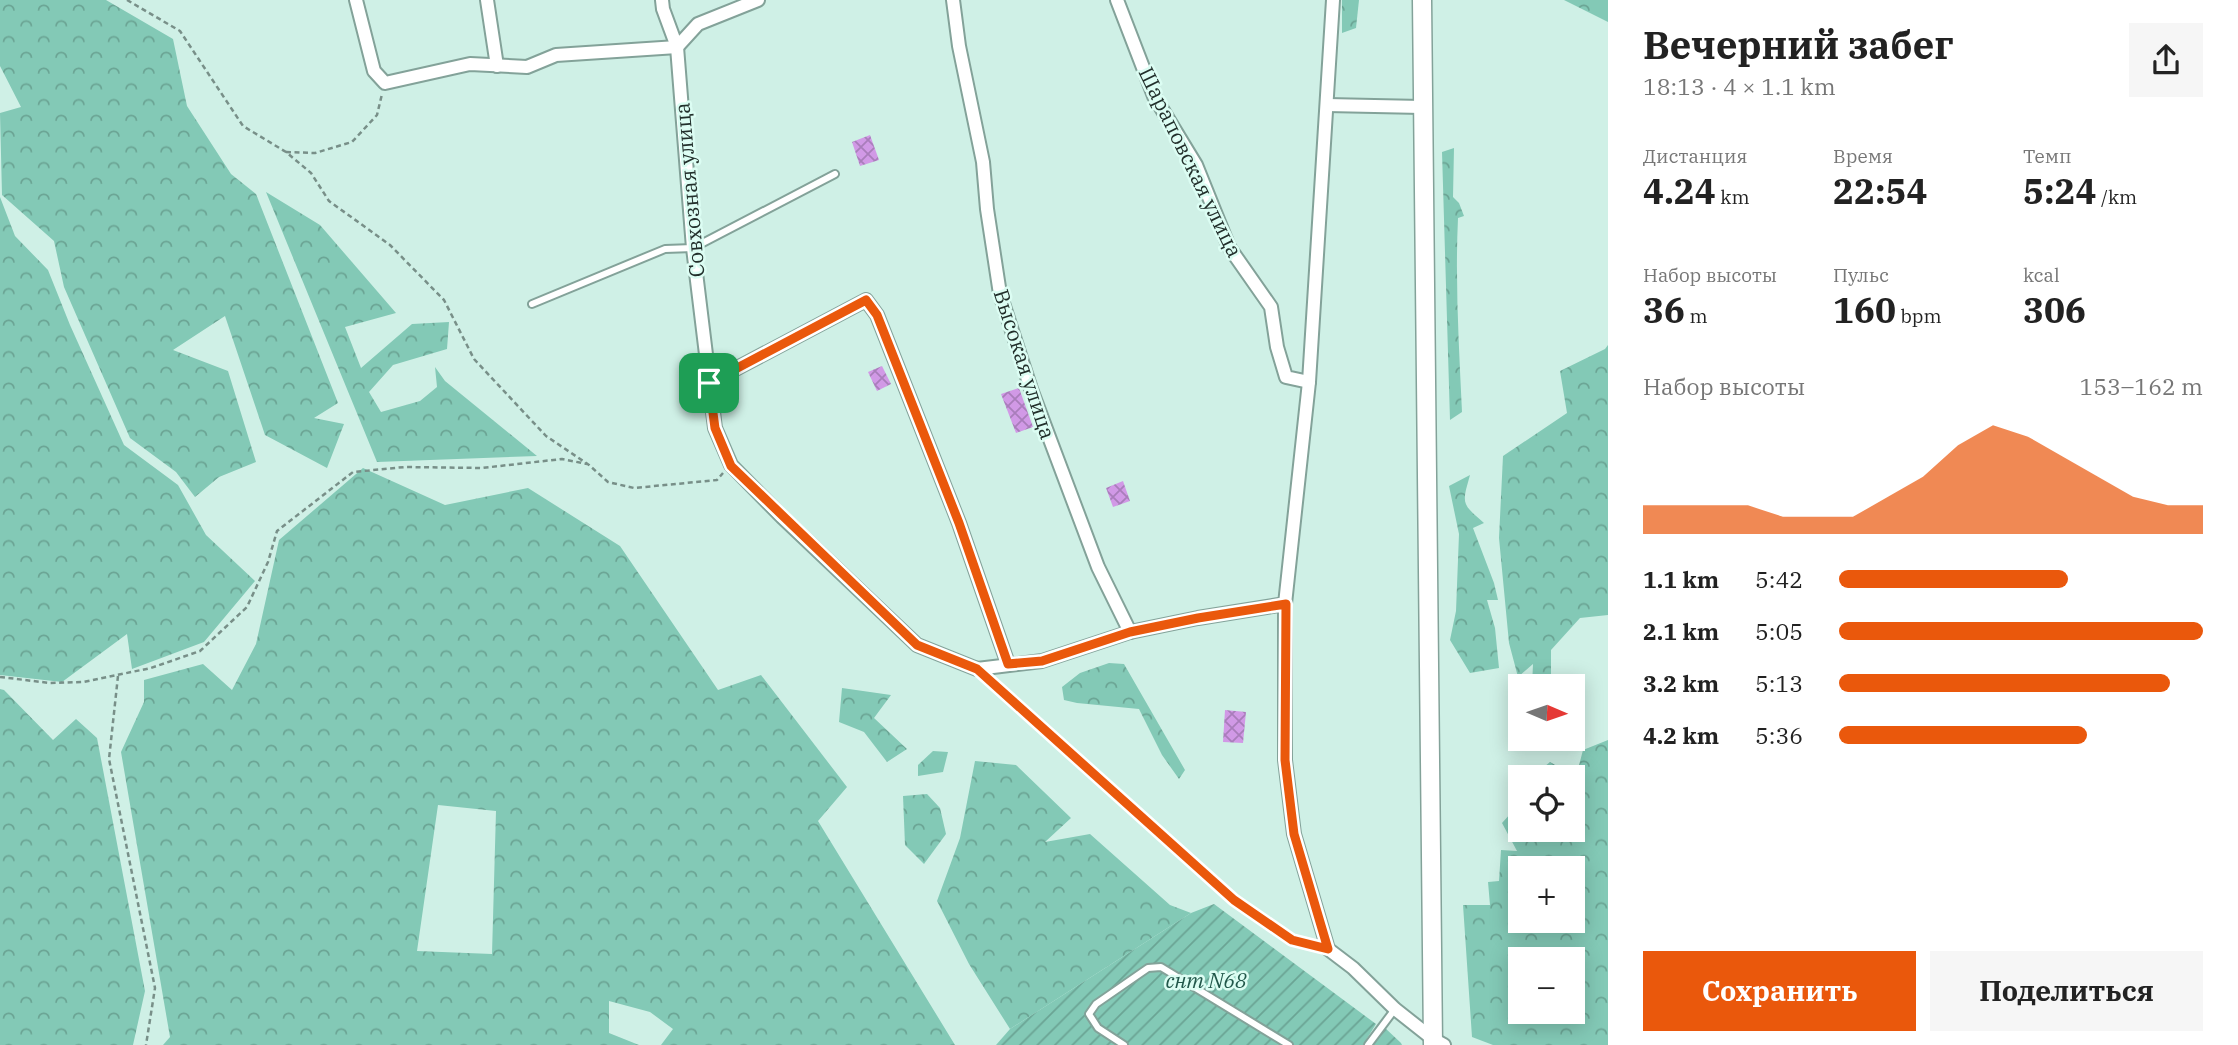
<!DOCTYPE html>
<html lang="ru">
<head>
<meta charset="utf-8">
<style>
  :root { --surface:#fff; --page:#f6f6f6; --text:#222; --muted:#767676; --accent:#ea580c }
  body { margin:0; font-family:"IBM Plex Serif",serif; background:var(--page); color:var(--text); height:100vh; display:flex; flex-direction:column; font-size:26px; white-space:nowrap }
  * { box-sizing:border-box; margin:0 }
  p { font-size:23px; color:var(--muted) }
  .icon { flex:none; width:38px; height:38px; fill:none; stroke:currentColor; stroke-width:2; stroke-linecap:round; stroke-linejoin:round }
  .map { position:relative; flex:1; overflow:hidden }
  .side { display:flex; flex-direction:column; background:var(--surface); width:630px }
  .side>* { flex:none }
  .needle { width:46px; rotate:92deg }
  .fabs { position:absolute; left:1508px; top:674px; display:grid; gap:14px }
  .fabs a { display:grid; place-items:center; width:77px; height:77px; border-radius:0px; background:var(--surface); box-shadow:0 4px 18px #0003; font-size:35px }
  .pin { position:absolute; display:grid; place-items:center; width:60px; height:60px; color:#fff; margin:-30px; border-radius:14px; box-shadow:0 4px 10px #0006 }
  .round { display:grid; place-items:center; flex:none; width:74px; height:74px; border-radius:0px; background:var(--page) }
  .headline { display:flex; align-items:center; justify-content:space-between; height:119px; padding:0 35px }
  h1 { font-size:38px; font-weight:700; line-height:52px }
  .stats { display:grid; grid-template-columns:repeat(3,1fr); gap:10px; height:119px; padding:7px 35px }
  .stats div { display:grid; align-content:center }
  .stats b { font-size:35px; font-weight:700 }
  .stats small { font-size:19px; font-weight:400 }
  .stats p { font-size:19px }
  .chart { height:196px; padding:14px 35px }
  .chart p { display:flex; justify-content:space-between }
  .chart svg { width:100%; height:126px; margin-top:7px; fill:var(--accent); opacity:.7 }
  .action { display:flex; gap:14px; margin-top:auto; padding:14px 35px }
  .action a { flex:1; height:80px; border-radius:0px; background:var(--accent); color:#fff; font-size:28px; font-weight:700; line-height:80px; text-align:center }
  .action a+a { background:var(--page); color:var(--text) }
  ul { padding:0 35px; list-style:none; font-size:23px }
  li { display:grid; grid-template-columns:112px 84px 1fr; align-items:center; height:52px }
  li i { height:18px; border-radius:9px; background:var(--accent) }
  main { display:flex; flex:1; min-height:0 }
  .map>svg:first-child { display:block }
  .forest { fill:url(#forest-crowns); fill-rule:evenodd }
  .garden { fill:url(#garden-furrows) }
  .building { fill:url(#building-cross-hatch) }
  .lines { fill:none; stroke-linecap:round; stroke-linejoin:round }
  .lane-casing { stroke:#83a299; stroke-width:10 }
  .street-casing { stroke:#83a299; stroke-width:16 }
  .secondary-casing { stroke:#83a299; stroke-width:21 }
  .path { stroke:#788f88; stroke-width:2.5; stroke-dasharray:5 3.5; stroke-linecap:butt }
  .lane { stroke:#fff; stroke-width:6 }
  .street { stroke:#fff; stroke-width:12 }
  .secondary { stroke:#fff; stroke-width:18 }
  .route-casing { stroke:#fff; stroke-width:14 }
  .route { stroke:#ea580c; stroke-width:9 }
  .labels { text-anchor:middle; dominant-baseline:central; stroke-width:5; stroke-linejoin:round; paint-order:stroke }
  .street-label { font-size:21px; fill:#222f2b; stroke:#dcfdf3 }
  .park-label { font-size:21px; font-style:italic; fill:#22584b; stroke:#dcfdf3 }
</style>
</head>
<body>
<main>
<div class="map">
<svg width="1608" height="1045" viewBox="0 0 1608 1045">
  <defs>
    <pattern id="forest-crowns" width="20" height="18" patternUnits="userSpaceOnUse" patternTransform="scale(1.75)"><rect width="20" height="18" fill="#83c9b6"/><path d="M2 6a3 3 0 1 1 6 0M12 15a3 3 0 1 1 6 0" fill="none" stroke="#6ba494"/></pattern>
    <pattern id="garden-furrows" width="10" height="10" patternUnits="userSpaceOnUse" patternTransform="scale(1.75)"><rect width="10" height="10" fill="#83c9b6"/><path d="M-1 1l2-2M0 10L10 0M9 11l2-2" fill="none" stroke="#6ba494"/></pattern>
    <pattern id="building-cross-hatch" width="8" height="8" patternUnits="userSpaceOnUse" patternTransform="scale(1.75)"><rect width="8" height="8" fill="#d199e6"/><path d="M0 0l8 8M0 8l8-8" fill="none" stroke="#a97dbb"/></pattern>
  </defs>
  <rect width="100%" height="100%" fill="#cff0e6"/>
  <g class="forest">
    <polygon points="0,0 106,0 173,39 187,106 231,174 256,194 338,403 314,418 344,424 327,468 265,435 225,316 173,350 228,371 256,462 219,477 195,497 176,472 130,438 64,287 54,241 2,195 0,113 21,107 0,66"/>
    <polygon points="1342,0 1359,0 1356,28 1342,33"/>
    <polygon points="1564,0 1608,0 1608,23 1608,22"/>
    <path d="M1454 148 1453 197 1459 203 1464 216 1458 218C1455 283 1459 347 1462 412L1450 420 1442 152Z"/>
    <polygon points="266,192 320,225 396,313 345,327 361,368 412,324 449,322 447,349 393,365 369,392 381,412 420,401 437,387 435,367 445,381 537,456 377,462"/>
    <polygon points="0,197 15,236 48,270 70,325 124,445 178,485 206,535 255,581 204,642 132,669 127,634 62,682 0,675"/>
    <polygon points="1608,345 1608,615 1580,618 1551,650 1551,686 1532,686 1533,664 1518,677 1509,643 1499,538 1503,456 1567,413 1560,371 1605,349"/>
    <path d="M363 468 445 505 528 488 620 546 718 690 761 675 847 787 818 821 955 1045H661L673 1029 650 1012 609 1001V1033L639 1045H163L170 1037 121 752 144 702V680L203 664 232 690 256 644 279 540ZM438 805 496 811 492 954 417 951Z"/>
    <path d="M1470 475C1462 504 1461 503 1484 523L1473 528 1494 583 1498 600H1487L1495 628 1499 668 1470 673 1450 640 1456 611 1459 534 1449 486Z"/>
    <polygon points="1109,663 1124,664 1185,770 1179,779 1162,755 1139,709 1077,703 1064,700 1062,687 1080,673"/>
    <polygon points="842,688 891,695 874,718 907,749 887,762 864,732 839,722"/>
    <polygon points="0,689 4,690 53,740 76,719 97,738 145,991 133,1045 0,1045"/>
    <path d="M1608 740V1045H1493L1472 1037 1463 905H1490L1488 882 1499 881 1501 850 1517 851 1502 823 1511 813 1521 810V830H1573V777H1539L1538 772 1550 762 1576 777 1583 750ZM1521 868H1573V920H1521ZM1521 959H1573V1012H1521Z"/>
    <polygon points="933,751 948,752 943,772 918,776 918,765"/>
    <polygon points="975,761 1016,765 1071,818 1045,842 1090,834 1170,905 1191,913 1010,1029 969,964 937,901 960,838"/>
    <polygon points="927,794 940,808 946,834 924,864 905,845 903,796"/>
  </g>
  <g class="garden">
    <polygon points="1214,904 1376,1024 1363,1045 996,1045 1010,1029 1191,913"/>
    <polygon points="1384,1027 1401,1043 1402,1045 1373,1045"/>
  </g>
  <g class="building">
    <polygon points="870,135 879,160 860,166 852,142"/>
    <polygon points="882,366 891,384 877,391 868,372"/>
    <polygon points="1019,388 1033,427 1016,433 1001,394"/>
    <polygon points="1123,481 1130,501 1113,507 1106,488"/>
    <polygon points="1225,710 1246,712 1243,743 1223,742"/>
  </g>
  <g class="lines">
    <defs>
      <g id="lane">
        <polyline points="532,304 665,249 693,248 835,174"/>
        <polyline points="978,670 1234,900 1292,940 1328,949"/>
        <polyline points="1124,1045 1098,1028 1089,1014 1096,1004 1148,968 1161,967 1289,1045"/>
        <polyline points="1368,1045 1395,1009"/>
      </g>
      <g id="street">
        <polyline points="356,0 374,71 385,83 470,64 527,67 556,55 677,47 698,24 758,0"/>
        <polyline points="487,0 497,66"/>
        <polyline points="662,0 663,9 677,47 693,248 715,428 731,465 782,517 917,645 977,669 1042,661 1130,632 1198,618 1285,604"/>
        <polyline points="953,0 959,46 983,162 987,209 1000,294 1031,389 1098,567 1130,632"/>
        <polyline points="1117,0 1154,96 1196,165 1229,247 1271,307 1277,347 1286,377 1309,382"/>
        <polyline points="1333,0 1309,382 1285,604 1285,760 1294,834 1328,949 1353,968 1395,1009 1433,1039 1444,1045"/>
        <polyline points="1327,105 1422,107"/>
        <polyline points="709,383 866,300 877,315 959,523 1008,664"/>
      </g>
      <polyline id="secondary" points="1422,0 1433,1045"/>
    </defs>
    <use href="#lane" class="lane-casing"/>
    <use href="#street" class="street-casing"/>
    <use href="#secondary" class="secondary-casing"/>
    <g class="path">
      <polyline points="127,0 180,31 243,126 286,152 311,173 329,201 390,245 444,300 474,359 546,436 589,465 608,482 634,488 717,480 723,473"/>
      <polyline points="286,152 315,153 352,142 377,115 382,94"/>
      <polyline points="118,676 109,759 155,988 146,1045"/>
      <polyline points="0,677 50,683 83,682 151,668 200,651 247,607 268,562 277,531 353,472 405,467 482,468 562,459 587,464"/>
    </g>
    <use href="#lane" class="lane"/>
    <use href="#street" class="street"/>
    <use href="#secondary" class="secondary"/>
  </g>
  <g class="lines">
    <defs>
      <polygon id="route" points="866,300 877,315 959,523 1008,664 1042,661 1130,632 1198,618 1286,604 1285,760 1294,834 1328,949 1292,940 1234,900 977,669 917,645 731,466 715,428 709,383"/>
    </defs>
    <use href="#route" class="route-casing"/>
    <use href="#route" class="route"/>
  </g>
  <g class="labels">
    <g class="street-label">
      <text transform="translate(1191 162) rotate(64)">Шараповская улица</text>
      <text transform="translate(689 190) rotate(-95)">Совхозная улица</text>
      <text transform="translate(1025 364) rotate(72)">Высокая улица</text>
    </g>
    <g class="park-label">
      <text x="1206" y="980">снт N68</text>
    </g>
  </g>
</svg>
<div class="fabs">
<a><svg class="needle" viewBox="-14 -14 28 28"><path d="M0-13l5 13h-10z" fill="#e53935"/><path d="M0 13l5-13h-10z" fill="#767676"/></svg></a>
<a><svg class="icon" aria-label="locate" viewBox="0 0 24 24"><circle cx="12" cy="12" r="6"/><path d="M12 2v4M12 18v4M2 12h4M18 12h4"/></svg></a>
<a>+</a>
<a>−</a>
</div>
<div class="pin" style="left:709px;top:383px;background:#1e9e55"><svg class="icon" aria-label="arrive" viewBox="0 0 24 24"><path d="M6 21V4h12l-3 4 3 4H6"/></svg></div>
</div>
<section class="side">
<div class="headline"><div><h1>Вечерний забег</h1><p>18:13 · 4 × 1.1 km</p></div><a class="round"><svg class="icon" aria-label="share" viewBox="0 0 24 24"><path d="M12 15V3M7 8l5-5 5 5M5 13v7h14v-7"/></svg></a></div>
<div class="stats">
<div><p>Дистанция</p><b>4.24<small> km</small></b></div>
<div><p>Время</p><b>22:54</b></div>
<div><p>Темп</p><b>5:24<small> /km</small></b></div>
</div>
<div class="stats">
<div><p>Набор высоты</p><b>36<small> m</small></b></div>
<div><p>Пульс</p><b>160<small> bpm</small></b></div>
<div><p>kcal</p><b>306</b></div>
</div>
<div class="chart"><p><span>Набор высоты</span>153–162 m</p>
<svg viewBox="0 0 160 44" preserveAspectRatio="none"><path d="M0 44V34L10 34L20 34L30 34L40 38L50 38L60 38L70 31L80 24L90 13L100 6L110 10L120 17L130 24L140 31L150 34L160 34V44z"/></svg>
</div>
<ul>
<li><b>1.1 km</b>5:42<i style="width:63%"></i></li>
<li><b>2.1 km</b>5:05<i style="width:100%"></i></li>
<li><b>3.2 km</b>5:13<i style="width:91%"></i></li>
<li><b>4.2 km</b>5:36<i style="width:68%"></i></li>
</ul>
<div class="action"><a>Сохранить</a><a>Поделиться</a></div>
</section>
</main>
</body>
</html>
